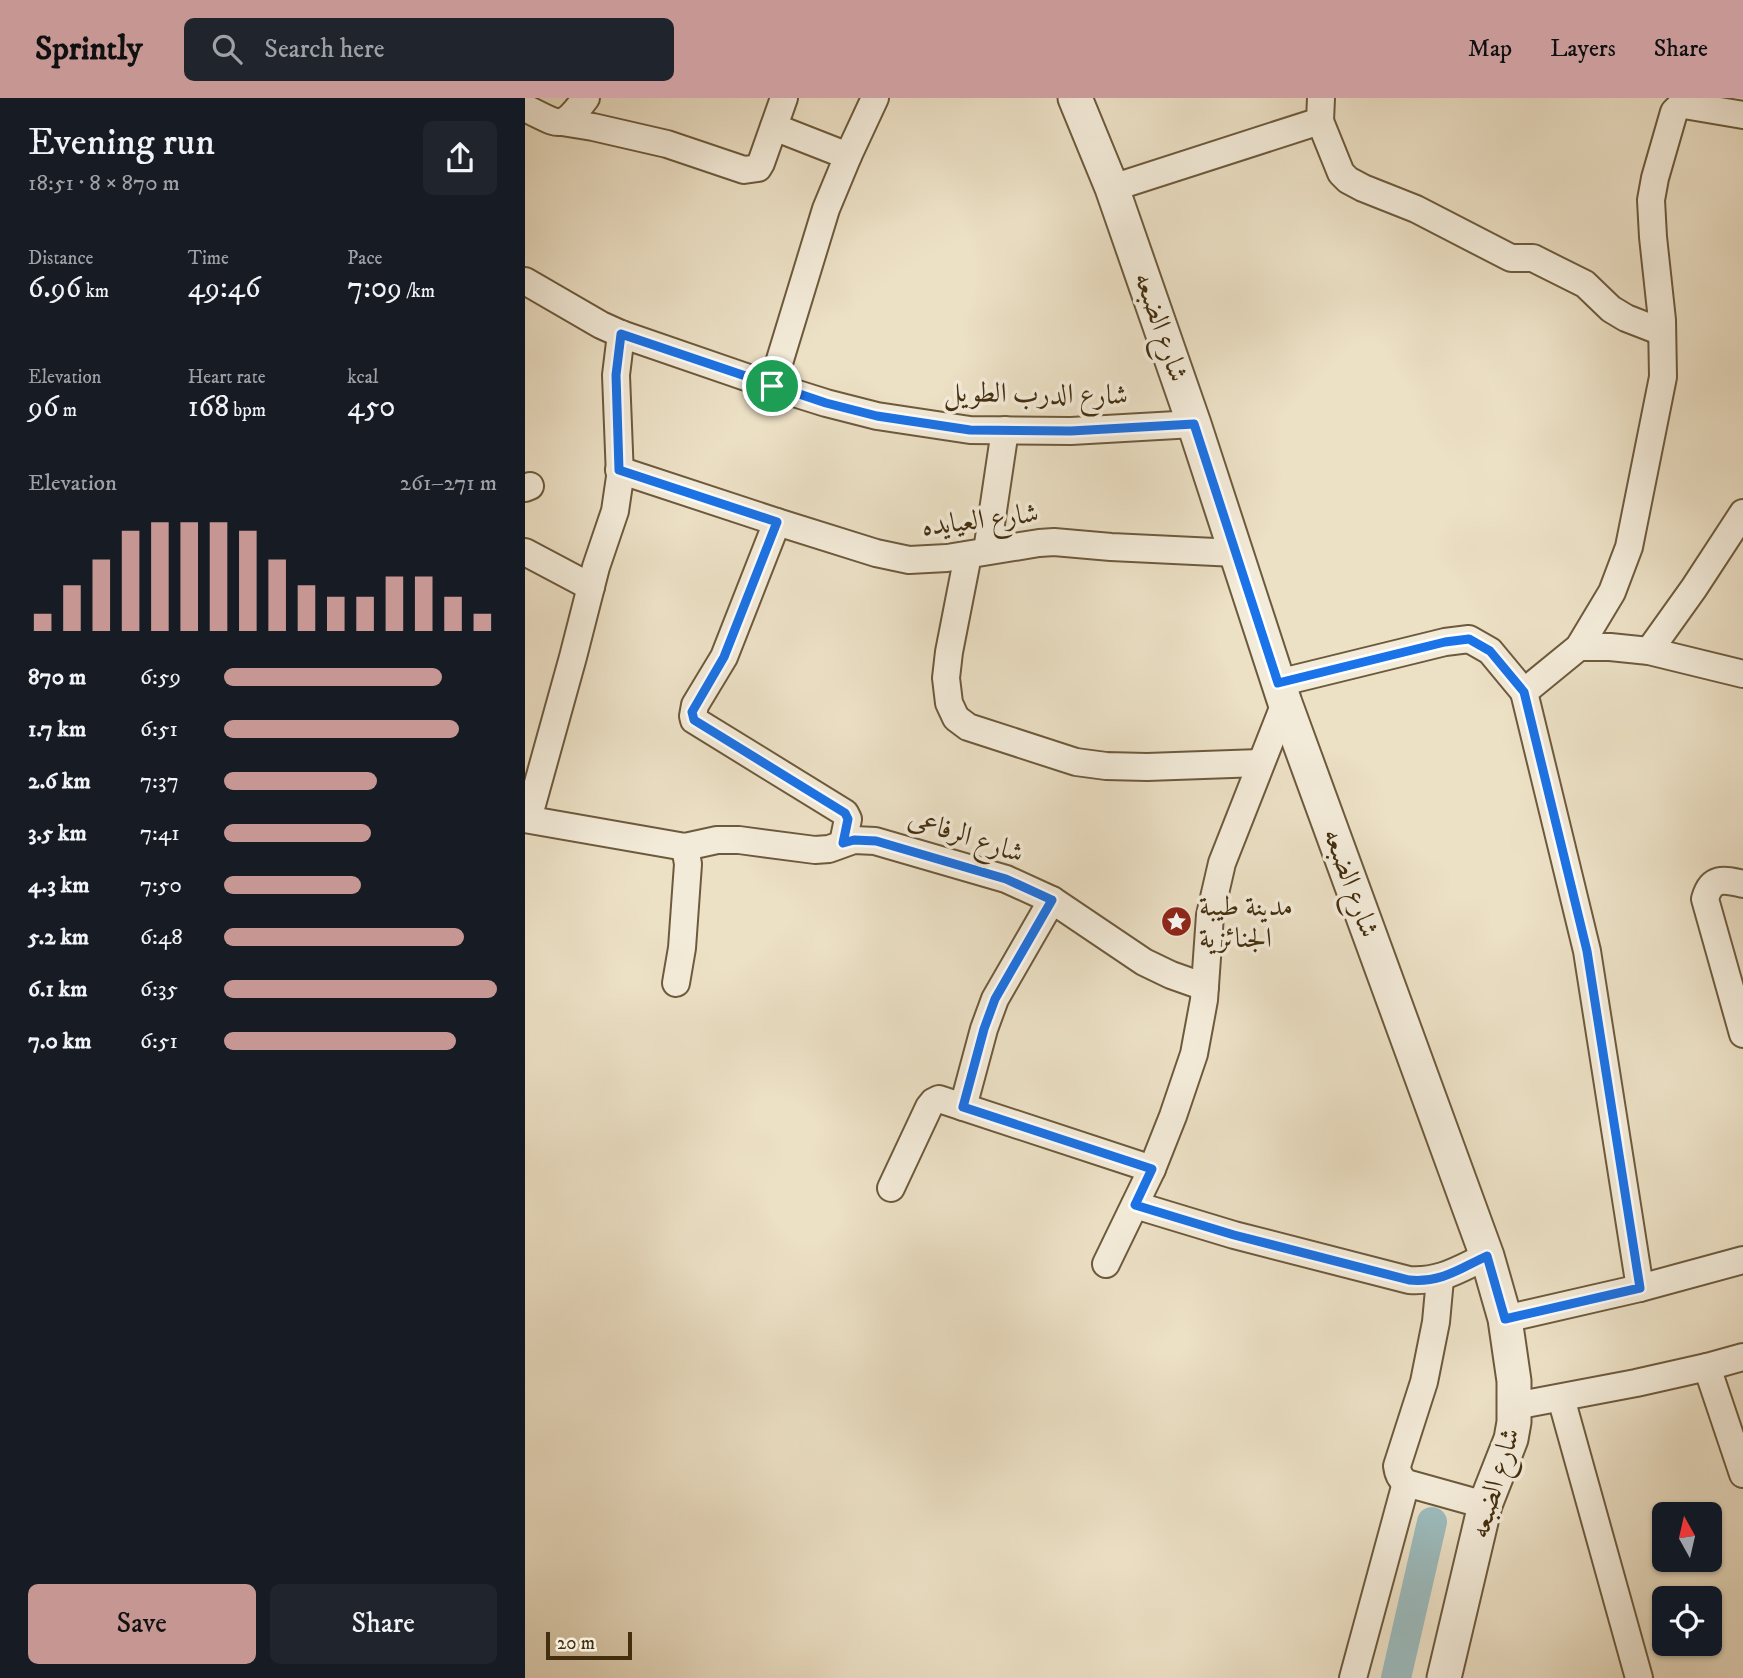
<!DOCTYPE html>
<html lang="en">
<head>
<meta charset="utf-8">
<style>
  :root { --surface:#171b24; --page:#20242c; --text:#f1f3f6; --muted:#9ea1a6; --accent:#c59692 }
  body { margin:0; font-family:"IM FELL DW Pica",Amiri,serif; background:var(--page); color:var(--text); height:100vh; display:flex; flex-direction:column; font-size:26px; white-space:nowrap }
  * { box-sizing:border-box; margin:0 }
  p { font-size:23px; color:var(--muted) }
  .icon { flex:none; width:38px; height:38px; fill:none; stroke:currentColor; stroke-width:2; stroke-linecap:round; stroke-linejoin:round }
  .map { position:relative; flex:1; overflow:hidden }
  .panel { display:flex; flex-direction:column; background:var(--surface); width:525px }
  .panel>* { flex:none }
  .needle { width:46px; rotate:352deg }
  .controls { position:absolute; left:1127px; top:1404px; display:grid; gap:14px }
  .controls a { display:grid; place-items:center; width:70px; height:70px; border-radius:10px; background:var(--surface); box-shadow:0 2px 5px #0004; font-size:35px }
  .scale { position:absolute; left:21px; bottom:18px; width:86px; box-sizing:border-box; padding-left:7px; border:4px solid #432e0e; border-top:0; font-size:19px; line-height:24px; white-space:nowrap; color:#432e0e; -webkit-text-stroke:5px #f3ebd9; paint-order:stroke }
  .pin { position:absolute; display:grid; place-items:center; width:60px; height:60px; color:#fff; margin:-30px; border:4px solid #fff; border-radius:50%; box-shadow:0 2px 7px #0007 }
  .round { display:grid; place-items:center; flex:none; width:74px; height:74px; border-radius:10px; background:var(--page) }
  .headline { display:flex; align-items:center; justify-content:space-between; height:119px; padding:0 28px }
  h1 { font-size:38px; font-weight:600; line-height:52px }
  .stats { display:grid; grid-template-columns:repeat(3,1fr); gap:10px; height:119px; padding:7px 28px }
  .stats div { display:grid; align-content:center }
  .stats b { font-size:30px; font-weight:600 }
  .stats small { font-size:19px; font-weight:400 }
  .stats p { font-size:19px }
  .chart { height:196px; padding:14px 28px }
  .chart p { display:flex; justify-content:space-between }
  .chart svg { width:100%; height:126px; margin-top:7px; stroke:var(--accent); stroke-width:6 }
  .button { display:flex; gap:14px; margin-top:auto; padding:14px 28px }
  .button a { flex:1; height:80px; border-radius:10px; background:var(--accent); color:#111; font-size:28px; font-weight:600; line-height:80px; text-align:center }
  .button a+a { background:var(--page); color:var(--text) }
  ul { padding:0 28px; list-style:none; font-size:23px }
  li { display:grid; grid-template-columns:112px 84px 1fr; align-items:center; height:52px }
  li i { height:18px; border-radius:9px; background:var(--accent) }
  header { display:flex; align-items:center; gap:42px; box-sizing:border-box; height:98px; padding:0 35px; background:var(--accent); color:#111 }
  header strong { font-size:33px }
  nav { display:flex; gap:38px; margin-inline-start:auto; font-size:24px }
  .search { width:490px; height:63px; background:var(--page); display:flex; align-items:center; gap:18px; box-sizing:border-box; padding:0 24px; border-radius:10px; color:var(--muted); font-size:26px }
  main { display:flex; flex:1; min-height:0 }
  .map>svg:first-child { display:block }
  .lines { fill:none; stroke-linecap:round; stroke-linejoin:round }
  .canal { stroke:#9cbbbd; stroke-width:30 }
  .minor-casing { stroke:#6d5a3c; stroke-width:30 }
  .tertiary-casing { stroke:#6d5a3c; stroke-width:37 }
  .minor { stroke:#f3ebd9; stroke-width:26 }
  .tertiary { stroke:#f3ebd9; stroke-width:33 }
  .route-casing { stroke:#fff; stroke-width:14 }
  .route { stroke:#1a73e8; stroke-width:9 }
  .labels { text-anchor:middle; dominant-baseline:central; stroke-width:7; stroke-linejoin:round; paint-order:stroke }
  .street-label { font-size:28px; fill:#432e0e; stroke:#f3ebd9 }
  .poi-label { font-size:28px; fill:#432e0e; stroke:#f3ebd9; text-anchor:start }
</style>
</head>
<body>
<header>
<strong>Sprintly</strong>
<div class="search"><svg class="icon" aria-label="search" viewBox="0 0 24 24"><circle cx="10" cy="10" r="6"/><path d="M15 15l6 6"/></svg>Search here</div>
<nav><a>Map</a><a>Layers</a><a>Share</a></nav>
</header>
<main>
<section class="panel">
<div class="headline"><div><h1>Evening run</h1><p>18:51 · 8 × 870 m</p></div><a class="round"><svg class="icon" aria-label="share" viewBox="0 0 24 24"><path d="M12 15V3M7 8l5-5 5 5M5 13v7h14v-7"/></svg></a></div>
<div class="stats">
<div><p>Distance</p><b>6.96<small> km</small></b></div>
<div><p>Time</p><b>49:46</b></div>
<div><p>Pace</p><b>7:09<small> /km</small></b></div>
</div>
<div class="stats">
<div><p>Elevation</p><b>96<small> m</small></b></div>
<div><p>Heart rate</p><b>168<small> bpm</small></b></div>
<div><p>kcal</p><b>450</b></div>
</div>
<div class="chart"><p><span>Elevation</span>261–271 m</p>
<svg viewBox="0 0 160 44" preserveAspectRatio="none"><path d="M5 44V38M15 44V28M25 44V19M35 44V9M45 44V6M55 44V6M65 44V6M75 44V9M85 44V19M95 44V28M105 44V32M115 44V32M125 44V25M135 44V25M145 44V32M155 44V38"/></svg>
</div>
<ul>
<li><b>870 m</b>6:59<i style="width:80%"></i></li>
<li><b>1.7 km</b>6:51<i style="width:86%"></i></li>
<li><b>2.6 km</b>7:37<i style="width:56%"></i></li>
<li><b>3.5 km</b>7:41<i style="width:54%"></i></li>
<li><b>4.3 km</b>7:50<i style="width:50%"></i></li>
<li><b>5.2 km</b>6:48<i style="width:88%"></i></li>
<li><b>6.1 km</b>6:35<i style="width:100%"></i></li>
<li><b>7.0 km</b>6:51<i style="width:85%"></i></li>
</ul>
<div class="button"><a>Save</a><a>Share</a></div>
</section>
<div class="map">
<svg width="1218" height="1580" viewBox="0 0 1218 1580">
  <rect width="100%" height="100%" fill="#ece0c5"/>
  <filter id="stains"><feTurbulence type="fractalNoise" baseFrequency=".00286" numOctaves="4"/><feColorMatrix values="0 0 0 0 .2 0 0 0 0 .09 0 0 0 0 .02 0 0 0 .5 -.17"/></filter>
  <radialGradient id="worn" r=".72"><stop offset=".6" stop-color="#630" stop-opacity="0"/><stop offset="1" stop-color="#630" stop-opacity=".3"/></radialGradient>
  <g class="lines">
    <polyline class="canal" points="871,1580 907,1424"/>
    <defs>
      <g id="minor">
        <path d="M0 10C36 27 35 34 61 0"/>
        <polyline points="795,23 816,75 823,82 838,90 891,111 986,160 1008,160 1060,186 1086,211 1101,220 1137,234"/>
        <polyline points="37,24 68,29 142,46 219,72 233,70 236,65 259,0"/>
        <polyline points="249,29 323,58"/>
        <polyline points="587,90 795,23 796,0"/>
        <polyline points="0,183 76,227 96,236 247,288 301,305 352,318 445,332 546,333 669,326"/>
        <polyline points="247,288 301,111 323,58 350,0"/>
        <polyline points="94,372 252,424 351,455 384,462 422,460 514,445 529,444 586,449 711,455"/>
        <polyline points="0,390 5,388"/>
        <polyline points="252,424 199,559 170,607 168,618 169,622 320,715 323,721 318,745"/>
        <polyline points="462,453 480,332"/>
        <polyline points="0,454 66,489"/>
        <polyline points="443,457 424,554 421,580 424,605 431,620 443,629 551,664 581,668 622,669 735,665"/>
        <polyline points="1054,549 1085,549 1124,553 1218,576"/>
        <polyline points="1124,553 1169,490 1218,415"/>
        <polyline points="753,585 920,544 944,541 965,553 999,594"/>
        <polyline points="0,721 160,749 192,742 214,742 290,752 304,751 329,742 350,743 481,781 527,802 619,864 646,877 680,889"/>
        <polyline points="3,721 48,559 71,469 90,413 95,379 91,277 96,236"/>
        <path d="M1218 786C1198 781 1186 779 1180 801L1218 936"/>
        <polyline points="151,885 157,850 163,766 160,749"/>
        <polyline points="438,1009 459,931 470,901 527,802"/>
        <polyline points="366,1090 404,1009 408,1004 414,1001 627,1071"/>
        <path d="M610 1107 709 1137 884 1182C916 1184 934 1171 962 1158"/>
        <polyline points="581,1166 627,1071 648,1018 669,956 679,902 685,817 697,765 760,605"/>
        <path d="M915 1181 911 1224 899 1284 872 1368C873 1376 875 1380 881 1385L960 1407"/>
        <polyline points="1115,1190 1218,1162"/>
        <polyline points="980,1221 1115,1190 1062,853 999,594 1054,549 1087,494 1104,449 1138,279 1137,222 1128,139 1126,102 1130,80 1149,14 1154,9 1159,7 1218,17"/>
        <polyline points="1182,1269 1218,1259"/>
        <polyline points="1036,1300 1114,1580"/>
        <polyline points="990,1308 1111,1285 1182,1269 1218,1376"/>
        <polyline points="828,1580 881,1385"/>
      </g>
      <polyline id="tertiary" points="550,0 587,90 669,326 760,605 962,1158 980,1221 989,1283 989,1324 986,1341 960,1407 919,1580"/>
    </defs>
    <use href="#minor" class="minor-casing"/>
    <use href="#tertiary" class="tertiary-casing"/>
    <use href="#minor" class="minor"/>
    <use href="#tertiary" class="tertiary"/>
  </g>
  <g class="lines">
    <defs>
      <path id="route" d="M96 236 301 305 352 318 445 332 546 333 669 326 753 585 920 544 944 541 965 553 999 594 1062 853 1115 1190 980 1221 962 1158C934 1171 916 1185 884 1182L709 1137 610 1107 627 1071 438 1009 459 931 470 901 527 802 481 781 351 743 329 742 318 745 323 721 320 715 169 622 167 614 199 559 252 424 94 372 91 277Z"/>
    </defs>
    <use href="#route" class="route-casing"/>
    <use href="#route" class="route"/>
  </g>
  <defs>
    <symbol id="sight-disc" viewBox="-11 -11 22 22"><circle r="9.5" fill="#8f2418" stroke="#f3ebd9"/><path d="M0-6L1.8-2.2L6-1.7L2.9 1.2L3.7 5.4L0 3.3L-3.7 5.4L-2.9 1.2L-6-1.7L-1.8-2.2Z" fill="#fff"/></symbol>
  </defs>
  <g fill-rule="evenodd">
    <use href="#sight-disc" x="634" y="806" width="35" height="35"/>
  </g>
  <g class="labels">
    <g class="street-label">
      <text transform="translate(636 229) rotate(71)">شارع الضبعه</text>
      <text transform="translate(511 296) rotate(1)">شارع الدرب الطويل</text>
      <text transform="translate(455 422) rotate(-7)">شارع العيايده</text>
      <text transform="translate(441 738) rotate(18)">شارع الرفاعى</text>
      <text transform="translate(826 785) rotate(70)">شارع الضبعه</text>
      <text transform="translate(970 1385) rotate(-73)">شارع الضبعه</text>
    </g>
    <g class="poi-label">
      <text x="674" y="808">مدينة طيبة<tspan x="674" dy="32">الجنائزية</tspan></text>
    </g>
  </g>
  <rect width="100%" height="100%" filter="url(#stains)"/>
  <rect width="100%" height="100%" fill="url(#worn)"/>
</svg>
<div class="controls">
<a><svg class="needle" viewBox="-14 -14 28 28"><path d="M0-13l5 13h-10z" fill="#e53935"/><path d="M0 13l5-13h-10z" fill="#9ea1a6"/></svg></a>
<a><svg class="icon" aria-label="locate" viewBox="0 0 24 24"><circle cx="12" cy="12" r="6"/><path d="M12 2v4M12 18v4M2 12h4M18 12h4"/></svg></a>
</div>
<div class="scale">20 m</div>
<div class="pin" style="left:247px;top:288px;background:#1e9e55"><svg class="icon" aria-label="arrive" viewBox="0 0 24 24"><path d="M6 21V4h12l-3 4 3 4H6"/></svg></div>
</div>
</main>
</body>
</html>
